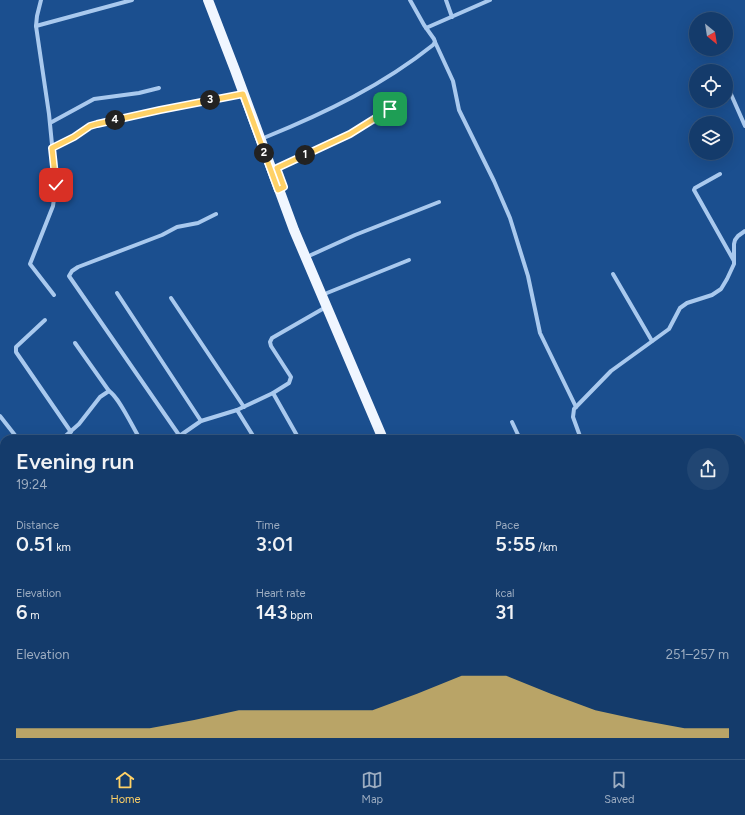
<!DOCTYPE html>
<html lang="en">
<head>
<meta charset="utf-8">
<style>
  :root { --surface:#143b6b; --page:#214673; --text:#f1f3f6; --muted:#9dadc1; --line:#33557e; --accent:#ffd166 }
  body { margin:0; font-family:Figtree,sans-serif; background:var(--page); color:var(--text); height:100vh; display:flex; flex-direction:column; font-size:15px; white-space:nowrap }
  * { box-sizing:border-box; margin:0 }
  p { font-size:13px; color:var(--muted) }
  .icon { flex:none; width:22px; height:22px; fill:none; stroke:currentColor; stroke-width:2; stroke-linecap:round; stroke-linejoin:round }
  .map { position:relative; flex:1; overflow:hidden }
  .side { position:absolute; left:0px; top:435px; width:745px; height:324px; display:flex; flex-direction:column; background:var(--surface); border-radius:12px 12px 0 0; box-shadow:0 4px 16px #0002,0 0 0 1px var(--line) }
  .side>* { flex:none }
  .needle { width:26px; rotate:150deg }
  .tools { position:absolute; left:689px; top:12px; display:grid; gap:8px }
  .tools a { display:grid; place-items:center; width:44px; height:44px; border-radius:50%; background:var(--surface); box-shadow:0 4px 16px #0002,0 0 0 1px var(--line); font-size:20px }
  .pin { position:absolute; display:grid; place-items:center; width:34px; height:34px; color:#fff; margin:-17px; border-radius:8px; box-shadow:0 2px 6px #0006 }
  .km { position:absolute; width:20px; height:20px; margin:-10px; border-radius:50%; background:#222; color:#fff; font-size:11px; line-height:20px; text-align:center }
  .round { display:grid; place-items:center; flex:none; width:42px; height:42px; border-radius:21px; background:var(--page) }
  .summary { display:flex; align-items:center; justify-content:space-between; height:68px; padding:0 16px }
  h1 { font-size:22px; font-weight:600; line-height:30px }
  .figures { display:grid; grid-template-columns:repeat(3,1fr); gap:6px; height:68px; padding:4px 16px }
  .figures div { display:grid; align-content:center }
  .figures b { font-size:20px; font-weight:600 }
  .figures small { font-size:11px; font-weight:400 }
  .figures p { font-size:11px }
  .chart { height:112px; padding:8px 16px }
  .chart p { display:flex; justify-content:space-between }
  .chart svg { width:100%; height:72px; margin-top:4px; fill:var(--accent); opacity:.7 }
  .tabs { display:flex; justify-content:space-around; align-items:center; height:56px; border-top:1px solid var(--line); background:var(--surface); font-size:11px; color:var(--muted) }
  .tabs a { display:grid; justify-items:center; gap:2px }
  .tabs .active { color:var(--accent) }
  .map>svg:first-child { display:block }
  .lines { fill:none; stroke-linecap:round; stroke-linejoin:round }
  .stream { stroke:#9cc4f0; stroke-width:2 }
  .street { stroke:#a9c9ee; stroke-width:4 }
  .primary { stroke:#f0f6ff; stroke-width:10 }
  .route-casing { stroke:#fff; stroke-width:8 }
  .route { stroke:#ffd166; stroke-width:5 }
</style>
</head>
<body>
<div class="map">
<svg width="745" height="759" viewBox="0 0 745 759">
  <rect width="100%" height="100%" fill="#1b4f8f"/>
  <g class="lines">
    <g class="stream">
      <polyline points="741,529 745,521"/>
      <polyline points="741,573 745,582"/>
    </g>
    <g class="street">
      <polyline points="41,0 37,16 36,26 49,114 56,185 53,206 30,264 54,295"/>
      <polyline points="446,0 452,17"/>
      <polyline points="36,26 132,0"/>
      <polyline points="426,28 490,0"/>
      <polyline points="435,42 453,81 459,110 494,181 510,218 528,276 540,333 576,407"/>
      <polyline points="726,83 745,126"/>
      <polyline points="50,123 94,99 139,93 159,88"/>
      <path d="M266 137C325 113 383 85 433 45L435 42 434 39 424 25 410 0"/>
      <polyline points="52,148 74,137 91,126 97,124 160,110 243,94"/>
      <polyline points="277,168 350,134 390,109"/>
      <polyline points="720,174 695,188 694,190 734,261"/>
      <polyline points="311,255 355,235 439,202"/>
      <polyline points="613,274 652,341"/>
      <polyline points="117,293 201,421"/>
      <polyline points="327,293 409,260"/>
      <polyline points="171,298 244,407"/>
      <polyline points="45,320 16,347 16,352 71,432"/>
      <polyline points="75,343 109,391"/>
      <polyline points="273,393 299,439"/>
      <polyline points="237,410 255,439"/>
      <polyline points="0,416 18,439"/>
      <polyline points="512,422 520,439"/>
      <polyline points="179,435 69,276 72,271 78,267 162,235 177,227 198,223 216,214"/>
      <path d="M62 439 79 424 100 397 109 391C119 397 133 428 140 439"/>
      <polyline points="175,439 201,421 237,410 273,393 289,383 291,377 271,346 270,342 272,338 326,307"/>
      <polyline points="581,439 573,417 574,409 611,371 669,329 680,308 687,303 712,295 721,289 727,279 734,264 734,244 735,240 738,236 745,231"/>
      <polyline points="741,455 745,452"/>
      <polyline points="0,482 4,479"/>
      <polyline points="0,547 4,545"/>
      <polyline points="0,578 4,585"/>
      <polyline points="655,755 655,759"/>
      <polyline points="451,759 453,755"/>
      <polyline points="673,759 680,755"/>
    </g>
    <g class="primary">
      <polyline points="208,0 235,70 294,230 383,439"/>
      <polyline points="500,755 501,759"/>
      <polyline points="508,755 509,759"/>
    </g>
  </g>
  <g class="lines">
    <defs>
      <polyline id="route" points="56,185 52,148 74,137 90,126 97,124 160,110 243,94 278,190 284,187 277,168 350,134 390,109"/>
    </defs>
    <use href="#route" class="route-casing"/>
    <use href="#route" class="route"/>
  </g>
</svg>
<div class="tools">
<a><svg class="needle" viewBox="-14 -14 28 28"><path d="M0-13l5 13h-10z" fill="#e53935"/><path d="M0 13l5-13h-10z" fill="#9dadc1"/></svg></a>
<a><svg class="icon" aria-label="locate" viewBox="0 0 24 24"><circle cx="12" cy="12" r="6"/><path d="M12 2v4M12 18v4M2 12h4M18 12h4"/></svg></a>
<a><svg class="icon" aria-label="layers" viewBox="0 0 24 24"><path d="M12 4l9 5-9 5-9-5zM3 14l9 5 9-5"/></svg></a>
</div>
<div class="pin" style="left:390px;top:109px;background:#1e9e55"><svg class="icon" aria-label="arrive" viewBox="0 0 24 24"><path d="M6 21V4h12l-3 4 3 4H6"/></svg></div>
<div class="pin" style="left:56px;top:185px;background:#d93025"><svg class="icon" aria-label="check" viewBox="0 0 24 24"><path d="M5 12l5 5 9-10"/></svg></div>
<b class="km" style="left:305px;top:155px">1</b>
<b class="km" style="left:264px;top:153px">2</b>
<b class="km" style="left:210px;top:100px">3</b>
<b class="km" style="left:115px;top:120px">4</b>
<section class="side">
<div class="summary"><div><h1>Evening run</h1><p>19:24</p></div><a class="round"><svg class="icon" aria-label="share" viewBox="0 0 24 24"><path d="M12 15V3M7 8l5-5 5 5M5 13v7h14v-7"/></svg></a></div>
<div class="figures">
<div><p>Distance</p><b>0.51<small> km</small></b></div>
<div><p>Time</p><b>3:01</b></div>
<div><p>Pace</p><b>5:55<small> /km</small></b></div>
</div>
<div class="figures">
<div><p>Elevation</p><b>6<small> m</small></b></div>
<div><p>Heart rate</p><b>143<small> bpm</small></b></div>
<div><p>kcal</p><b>31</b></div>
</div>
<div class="chart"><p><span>Elevation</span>251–257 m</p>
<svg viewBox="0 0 160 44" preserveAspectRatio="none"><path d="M0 44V38L10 38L20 38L30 38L40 33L50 27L60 27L70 27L80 27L90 17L100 6L110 6L120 17L130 27L140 33L150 38L160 38V44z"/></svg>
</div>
</section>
</div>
<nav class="tabs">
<a class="active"><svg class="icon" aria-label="home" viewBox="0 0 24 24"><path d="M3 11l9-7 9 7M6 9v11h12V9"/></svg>Home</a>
<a><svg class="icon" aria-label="map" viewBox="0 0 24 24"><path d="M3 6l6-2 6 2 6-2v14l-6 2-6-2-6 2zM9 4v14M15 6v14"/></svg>Map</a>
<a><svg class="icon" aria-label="saved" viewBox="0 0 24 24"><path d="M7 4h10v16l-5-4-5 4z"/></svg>Saved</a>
</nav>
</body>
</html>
